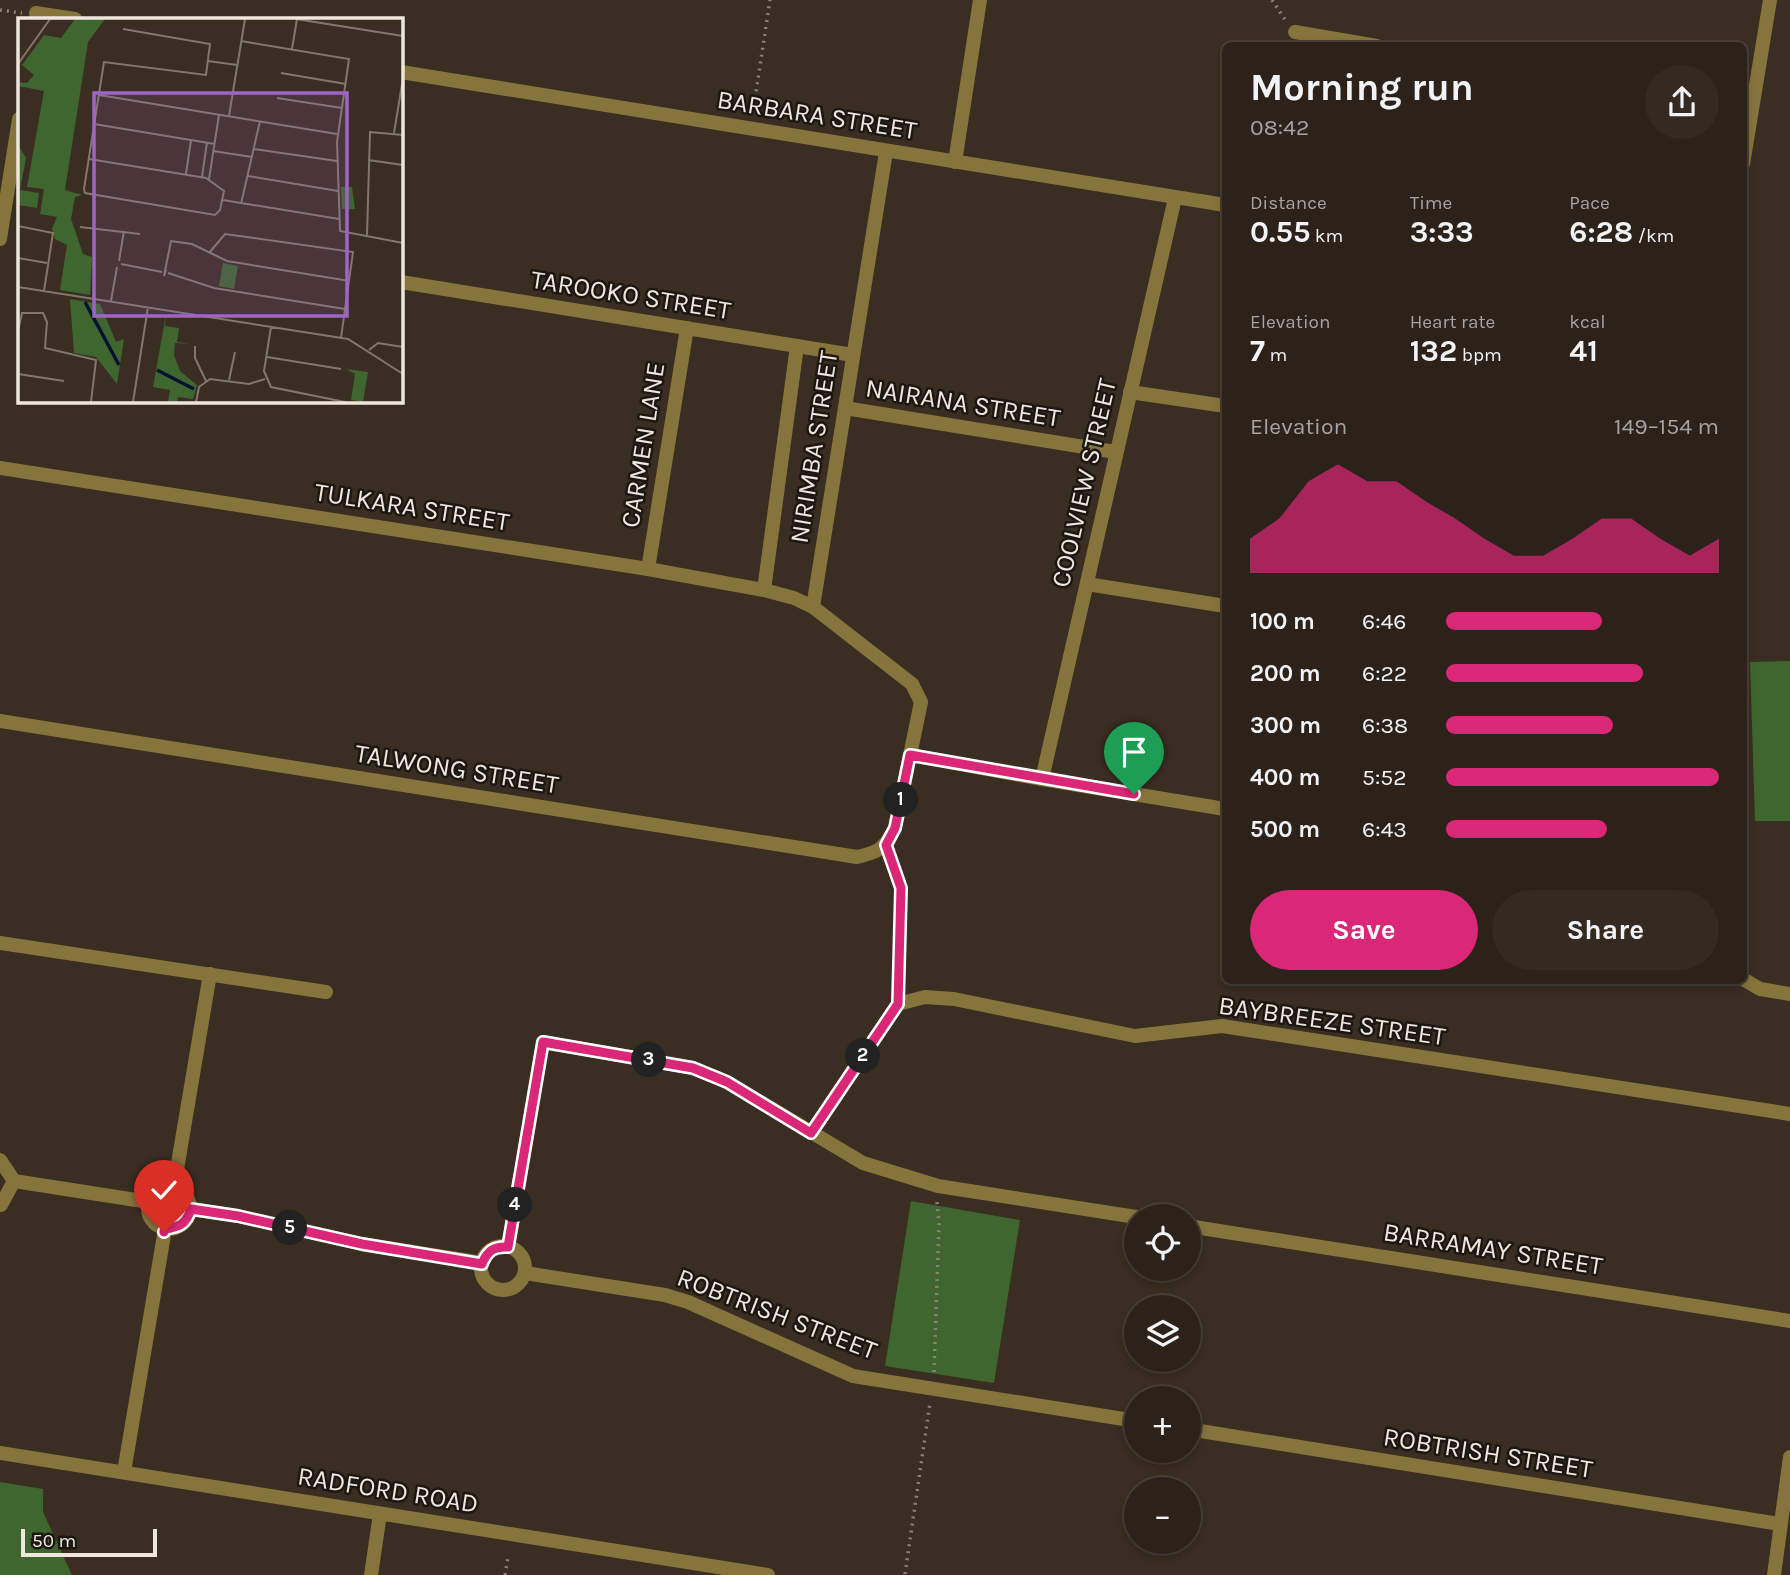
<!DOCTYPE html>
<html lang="en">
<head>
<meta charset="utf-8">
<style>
  :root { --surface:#2c2219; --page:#342a22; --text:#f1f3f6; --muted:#a6a4a2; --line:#483f38; --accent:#db2777 }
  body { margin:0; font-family:Karla,sans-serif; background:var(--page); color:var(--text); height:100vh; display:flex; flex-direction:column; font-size:26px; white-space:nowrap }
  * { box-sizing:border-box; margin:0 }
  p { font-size:23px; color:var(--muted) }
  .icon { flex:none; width:38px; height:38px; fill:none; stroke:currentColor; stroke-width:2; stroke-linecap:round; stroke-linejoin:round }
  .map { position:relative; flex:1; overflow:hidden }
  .details { position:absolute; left:1222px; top:42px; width:525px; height:942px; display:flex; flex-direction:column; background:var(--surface); border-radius:10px; box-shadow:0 4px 10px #0003,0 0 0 2px var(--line) }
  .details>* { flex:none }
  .controls { position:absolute; left:1124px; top:1204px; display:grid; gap:14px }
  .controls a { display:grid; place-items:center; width:77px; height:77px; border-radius:50%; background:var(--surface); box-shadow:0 4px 10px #0003,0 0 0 2px var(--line); font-size:35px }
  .scale { position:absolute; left:21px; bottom:18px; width:136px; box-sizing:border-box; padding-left:7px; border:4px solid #efe6de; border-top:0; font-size:19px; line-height:24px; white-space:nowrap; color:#efe6de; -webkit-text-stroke:5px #1c1711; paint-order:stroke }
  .pin { position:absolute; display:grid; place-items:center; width:60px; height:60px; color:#fff; margin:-72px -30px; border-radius:50% 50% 50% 0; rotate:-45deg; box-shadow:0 0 7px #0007 }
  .pin .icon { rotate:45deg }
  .km { position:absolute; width:35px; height:35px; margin:-18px; border-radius:50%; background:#222; color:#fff; font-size:19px; line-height:35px; text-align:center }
  .round { display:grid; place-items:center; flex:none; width:74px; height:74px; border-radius:37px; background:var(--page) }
  .summary { display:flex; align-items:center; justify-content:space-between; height:119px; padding:0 28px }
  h1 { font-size:38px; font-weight:700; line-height:52px }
  .figures { display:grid; grid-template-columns:repeat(3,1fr); gap:10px; height:119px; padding:7px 28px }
  .figures div { display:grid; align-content:center }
  .figures b { font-size:30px; font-weight:700 }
  .figures small { font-size:19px; font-weight:400 }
  .figures p { font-size:19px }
  .chart { height:196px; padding:14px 28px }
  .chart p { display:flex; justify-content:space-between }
  .chart svg { width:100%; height:126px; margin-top:7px; fill:var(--accent); opacity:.7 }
  .action { display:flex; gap:14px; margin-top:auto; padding:14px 28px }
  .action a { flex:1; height:80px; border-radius:42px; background:var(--accent); color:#fff; font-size:28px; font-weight:700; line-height:80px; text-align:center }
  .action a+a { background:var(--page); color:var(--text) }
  ul { padding:0 28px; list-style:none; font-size:23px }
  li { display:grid; grid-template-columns:112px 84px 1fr; align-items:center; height:52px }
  li i { height:18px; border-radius:9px; background:var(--accent) }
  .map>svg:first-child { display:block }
  .green { fill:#3f662f }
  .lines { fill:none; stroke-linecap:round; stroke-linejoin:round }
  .path { stroke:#8c8176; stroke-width:3.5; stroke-dasharray:2 5; stroke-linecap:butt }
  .minor { stroke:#85743c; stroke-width:14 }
  .tertiary { stroke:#85743c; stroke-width:14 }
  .route-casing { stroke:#fff; stroke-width:14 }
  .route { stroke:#db2777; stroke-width:9 }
  .labels { text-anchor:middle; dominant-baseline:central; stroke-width:5; stroke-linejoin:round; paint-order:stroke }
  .street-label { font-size:26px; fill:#efe6de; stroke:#1c1711 }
  .inset-river { fill:none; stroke:#001231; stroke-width:3.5 }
  .inset-road { fill:none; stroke:#82776d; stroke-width:2 }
  .view { fill:#9e64c8; fill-opacity:0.15; stroke:#9e64c8; stroke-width:3.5 }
  .inset-edge { fill:none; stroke:#efe6de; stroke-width:3.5 }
</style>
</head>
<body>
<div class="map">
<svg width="1790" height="1575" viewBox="0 0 1790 1575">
  <rect width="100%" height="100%" fill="#3a2d21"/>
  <g class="green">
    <polygon points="1790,661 1790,821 1755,821 1750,662"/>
    <polygon points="911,1201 1020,1220 994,1383 885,1366"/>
    <polygon points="0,1482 43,1489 43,1512 72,1575 0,1575"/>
  </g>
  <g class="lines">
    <g class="path">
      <polyline points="1272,0 1286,21"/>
      <polyline points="0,10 22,13"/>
      <polyline points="753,112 770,0"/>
      <polyline points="891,861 901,888 898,988"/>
      <polyline points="934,1372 939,1224 937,1202"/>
      <polyline points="905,1574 930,1403"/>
      <polyline points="505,1575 508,1557"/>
    </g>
    <g class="minor">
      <polyline points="36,13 75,19"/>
      <polyline points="1295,32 1377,46"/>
      <polyline points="401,72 1225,205"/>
      <polyline points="955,162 980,0"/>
      <polyline points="1743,164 1770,0"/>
      <polyline points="0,239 19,119"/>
      <polyline points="401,282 853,355"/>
      <polyline points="1130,392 1225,406"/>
      <polyline points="845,408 1115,452"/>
      <path d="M0 468 648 569 764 590 794 598 813 607 912 684 921 702 895 828C884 849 879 852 857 857L0 721"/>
      <polyline points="648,569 687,328"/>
      <polyline points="1087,584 1225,606"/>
      <polyline points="764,590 797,346"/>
      <polyline points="813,607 886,152"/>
      <polyline points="910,755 1042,779 1225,809"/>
      <polyline points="1042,779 1175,198"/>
      <polyline points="0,943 326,992"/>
      <polyline points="1743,979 1760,989 1790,994"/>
      <polyline points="811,1133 898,1004 925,997 954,999 1135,1036 1222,1026 1790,1114"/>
      <polyline points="0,1160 14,1181 1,1205"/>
      <polyline points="14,1181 149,1202"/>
      <circle cx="169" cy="1208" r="21"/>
      <polyline points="174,1187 210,974"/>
      <polyline points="191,1209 238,1216 362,1244 482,1263"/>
      <polyline points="1188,1226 1790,1321"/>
      <circle cx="503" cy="1268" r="22"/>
      <polyline points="508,1247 543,1042 693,1068 727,1082 863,1163 938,1186 1136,1217"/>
      <polyline points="525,1273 665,1295 688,1302 853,1376 1136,1421"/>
      <polyline points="1188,1429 1780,1524"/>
      <polyline points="124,1472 165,1229"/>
      <polyline points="371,1575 380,1514"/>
      <polyline points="1774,1575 1790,1457"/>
    </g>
    <polyline class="tertiary" points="0,1453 768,1575"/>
  </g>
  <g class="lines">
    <defs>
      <path id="route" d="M164 1232 165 1229C180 1227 186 1224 191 1209L238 1216 362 1244 482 1264C487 1251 494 1246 508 1247L543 1042 693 1068 727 1082 811 1133 898 1004 901 888 886 845 895 828 910 755 1134 794"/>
    </defs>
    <use href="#route" class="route-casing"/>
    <use href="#route" class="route"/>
  </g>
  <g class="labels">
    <g class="street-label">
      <text transform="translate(817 115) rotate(9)">BARBARA STREET</text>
      <text transform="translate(631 295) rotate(9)">TAROOKO STREET</text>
      <text transform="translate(963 403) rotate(9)">NAIRANA STREET</text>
      <text transform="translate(643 445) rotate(-81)">CARMEN LANE</text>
      <text transform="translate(814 447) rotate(-81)">NIRIMBA STREET</text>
      <text transform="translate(1084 483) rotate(-77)">COOLVIEW STREET</text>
      <text transform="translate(412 507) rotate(9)">TULKARA STREET</text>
      <text transform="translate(457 769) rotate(9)">TALWONG STREET</text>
      <text transform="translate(1332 1021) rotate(8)">BAYBREEZE STREET</text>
      <text transform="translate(1493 1249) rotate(9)">BARRAMAY STREET</text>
      <text transform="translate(777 1314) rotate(21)">ROBTRISH STREET</text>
      <text transform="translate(1488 1453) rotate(9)">ROBTRISH STREET</text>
      <text transform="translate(388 1490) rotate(9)">RADFORD ROAD</text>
    </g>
  </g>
  <g transform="translate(18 18)">
    <rect width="385" height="385" fill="#3a2d21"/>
    <path d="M57 1H87L70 24 47 172 64 177 57 179 53 201 65 236 74 239 72 277 42 272 49 227 37 221 34 211 39 199 22 196 26 171 9 169 26 73 0 68V64L9 65 16 57 4 47 26 17 43 20ZM0 127 8 140 2 172 21 175 19 190 0 187ZM323 169H334L337 191H324ZM205 245 220 248 216 271 201 268ZM52 281 82 286 98 324 106 321 99 366 78 339 56 335ZM148 296 147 308 161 310 159 324 172 326 157 325 156 337 162 353 179 367 175 381 160 379 159 384H150L152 372 135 369ZM328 351 350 354 345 384 333 382 337 356Z" fill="#3f662f"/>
    <path class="inset-river" d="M67 284 101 347M139 352 176 371"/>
    <path class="inset-road" d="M278 1 385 18M223 23 331 41 319 124 322 213 385 225M274 31 279 1M190 43 219 47M0 46 32 1M263 55 328 66M81 77 319 116M259 80 324 90M211 98 227 1M76 106 197 126M376 115 385 60M236 131 319 143M195 133 234 139M71 141 188 160 206 173 202 192 197 197 67 175 66 171 86 44 188 57 192 26 105 11M350 142 385 147M168 156 173 122M230 158 320 173M184 159 189 124M191 161 201 97M205 182 321 201M223 186 242 103M0 208 35 215 26 273M62 209 122 216M349 217 352 114 385 117M191 235 207 216 335 234 323 320M0 240 29 245M101 243 106 213M103 246 144 254M148 252 146 258 153 223 174 226 209 243 332 263M150 255 196 270 327 291M0 269 330 321 385 356M93 283 99 249M253 309 246 353 253 369 327 384M0 313 4 295H25L29 304 27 330 78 342 73 384M177 328V340L188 363M351 332 360 325 385 329M249 339 323 351M0 356 46 363M211 362 217 334M115 384 130 289M178 384 181 369 192 361 231 366 247 361"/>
    <path class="view" d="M76 75H329V298H76Z"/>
    <rect width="385" height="385" class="inset-edge"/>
  </g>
</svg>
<div class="controls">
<a><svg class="icon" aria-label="locate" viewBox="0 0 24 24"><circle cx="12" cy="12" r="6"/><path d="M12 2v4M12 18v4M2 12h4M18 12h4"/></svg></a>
<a><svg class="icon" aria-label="layers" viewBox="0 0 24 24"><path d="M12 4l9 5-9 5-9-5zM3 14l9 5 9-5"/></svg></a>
<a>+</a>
<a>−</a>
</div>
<div class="scale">50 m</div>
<div class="pin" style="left:1134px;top:794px;background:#1e9e55"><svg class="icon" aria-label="arrive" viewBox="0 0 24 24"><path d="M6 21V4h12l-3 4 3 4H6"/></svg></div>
<div class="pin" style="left:164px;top:1232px;background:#d93025"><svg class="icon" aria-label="check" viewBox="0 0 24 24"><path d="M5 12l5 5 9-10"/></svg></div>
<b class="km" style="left:901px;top:800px">1</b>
<b class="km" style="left:863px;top:1056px">2</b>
<b class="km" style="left:649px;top:1060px">3</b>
<b class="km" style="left:515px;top:1205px">4</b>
<b class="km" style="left:290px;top:1228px">5</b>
<section class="details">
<div class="summary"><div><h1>Morning run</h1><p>08:42</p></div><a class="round"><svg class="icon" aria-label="share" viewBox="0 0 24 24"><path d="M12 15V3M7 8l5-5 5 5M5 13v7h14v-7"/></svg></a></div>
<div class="figures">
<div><p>Distance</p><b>0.55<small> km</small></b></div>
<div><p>Time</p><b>3:33</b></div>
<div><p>Pace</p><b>6:28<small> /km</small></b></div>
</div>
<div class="figures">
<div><p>Elevation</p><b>7<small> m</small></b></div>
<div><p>Heart rate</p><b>132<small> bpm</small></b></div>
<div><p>kcal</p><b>41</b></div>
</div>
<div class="chart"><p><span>Elevation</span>149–154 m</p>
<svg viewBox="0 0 160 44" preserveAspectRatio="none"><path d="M0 44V32L10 25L20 12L30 6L40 12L50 12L60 19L70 25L80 32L90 38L100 38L110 32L120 25L130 25L140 32L150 38L160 32V44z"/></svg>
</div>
<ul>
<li><b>100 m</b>6:46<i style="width:57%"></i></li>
<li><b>200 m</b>6:22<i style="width:72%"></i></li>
<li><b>300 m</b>6:38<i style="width:61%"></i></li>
<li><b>400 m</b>5:52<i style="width:100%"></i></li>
<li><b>500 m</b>6:43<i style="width:59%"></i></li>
</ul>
<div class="action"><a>Save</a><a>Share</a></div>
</section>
</div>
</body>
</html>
